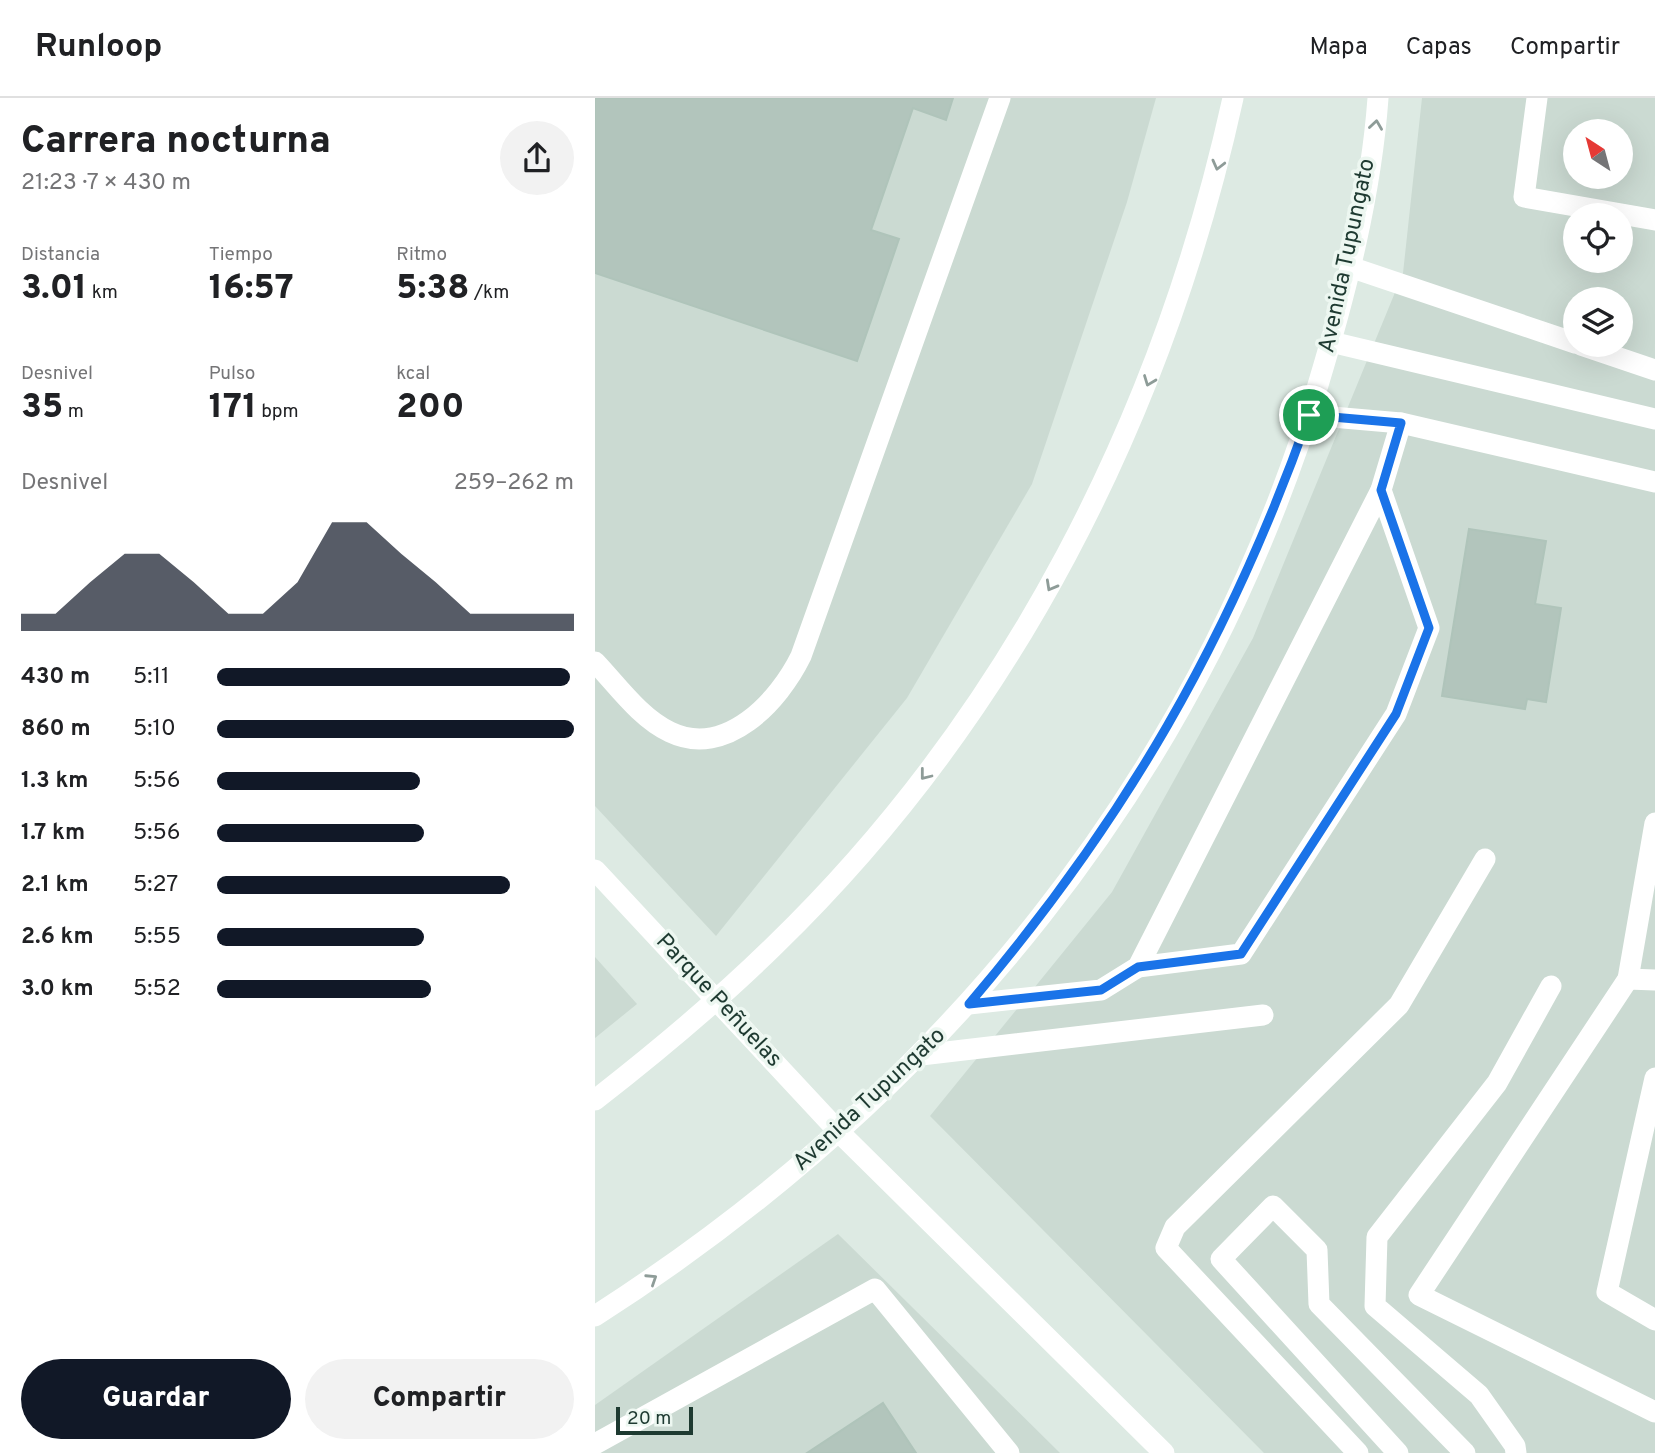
<!DOCTYPE html>
<html lang="es">
<head>
<meta charset="utf-8">
<style>
  :root { --surface:#fff; --page:#f2f2f2; --text:#202124; --muted:#757577; --line:#e0e0e0; --accent:#111827 }
  body { margin:0; font-family:Overpass,sans-serif; background:var(--page); color:var(--text); height:100vh; display:flex; flex-direction:column; font-size:26px; white-space:nowrap }
  * { box-sizing:border-box; margin:0 }
  p { font-size:23px; color:var(--muted) }
  .icon { flex:none; width:38px; height:38px; fill:none; stroke:currentColor; stroke-width:2; stroke-linecap:round; stroke-linejoin:round }
  .map { position:relative; flex:1; overflow:hidden }
  .side { display:flex; flex-direction:column; background:var(--surface); width:595px }
  .side>* { flex:none }
  .needle { width:46px; rotate:324deg }
  .controls { position:absolute; left:968px; top:21px; display:grid; gap:14px }
  .controls a { display:grid; place-items:center; width:70px; height:70px; border-radius:50%; background:var(--surface); box-shadow:0 7px 28px #0002; font-size:35px }
  .scale { position:absolute; left:21px; bottom:18px; width:77px; box-sizing:border-box; padding-left:7px; border:4px solid #1e3a31; border-top:0; font-size:19px; line-height:24px; white-space:nowrap; color:#1e3a31; -webkit-text-stroke:5px #edf7f1; paint-order:stroke }
  .pin { position:absolute; display:grid; place-items:center; width:60px; height:60px; color:#fff; margin:-30px; border:4px solid #fff; border-radius:50%; box-shadow:0 2px 7px #0007 }
  .round { display:grid; place-items:center; flex:none; width:74px; height:74px; border-radius:37px; background:var(--page) }
  .headline { display:flex; align-items:center; justify-content:space-between; height:119px; padding:0 21px }
  h1 { font-size:38px; font-weight:800; line-height:52px }
  .metrics { display:grid; grid-template-columns:repeat(3,1fr); gap:10px; height:119px; padding:7px 21px }
  .metrics div { display:grid; align-content:center }
  .metrics b { font-size:35px; font-weight:800 }
  .metrics small { font-size:19px; font-weight:400 }
  .metrics p { font-size:19px }
  .chart { height:196px; padding:14px 21px }
  .chart p { display:flex; justify-content:space-between }
  .chart svg { width:100%; height:126px; margin-top:7px; fill:var(--accent); opacity:.7 }
  .action { display:flex; gap:14px; margin-top:auto; padding:14px 21px }
  .action a { flex:1; height:80px; border-radius:42px; background:var(--accent); color:#fff; font-size:28px; font-weight:800; line-height:80px; text-align:center }
  .action a+a { background:var(--page); color:var(--text) }
  ul { padding:0 21px; list-style:none; font-size:23px }
  li { display:grid; grid-template-columns:112px 84px 1fr; align-items:center; height:52px }
  li i { height:18px; border-radius:9px; background:var(--accent) }
  header { display:flex; align-items:center; gap:42px; box-sizing:border-box; height:98px; padding:0 35px; background:var(--surface); border-bottom:2px solid var(--line) }
  header strong { font-size:33px }
  nav { display:flex; gap:38px; margin-inline-start:auto; font-size:24px }
  main { display:flex; flex:1; min-height:0 }
  .map>svg:first-child { display:block }
  .built { fill:#cbdad2; fill-rule:evenodd }
  .building { fill:#b2c5bc; stroke:#afc4ba; stroke-width:2 }
  .lines { fill:none; stroke-linecap:round; stroke-linejoin:round }
  .minor { stroke:#fff; stroke-width:21 }
  .oneway { stroke:#8e9c98 }
  .route-casing { stroke:#fff; stroke-width:14 }
  .route { stroke:#1a73e8; stroke-width:9 }
  .labels { text-anchor:middle; dominant-baseline:central; stroke-width:7; stroke-linejoin:round; paint-order:stroke }
  .street-label { font-size:23px; fill:#1e3a31; stroke:#edf7f1 }
</style>
</head>
<body>
<header>
<strong>Runloop</strong>
<nav><a>Mapa</a><a>Capas</a><a>Compartir</a></nav>
</header>
<main>
<section class="side">
<div class="headline"><div><h1>Carrera nocturna</h1><p>21:23 · 7 × 430 m</p></div><a class="round"><svg class="icon" aria-label="share" viewBox="0 0 24 24"><path d="M12 15V3M7 8l5-5 5 5M5 13v7h14v-7"/></svg></a></div>
<div class="metrics">
<div><p>Distancia</p><b>3.01<small> km</small></b></div>
<div><p>Tiempo</p><b>16:57</b></div>
<div><p>Ritmo</p><b>5:38<small> /km</small></b></div>
</div>
<div class="metrics">
<div><p>Desnivel</p><b>35<small> m</small></b></div>
<div><p>Pulso</p><b>171<small> bpm</small></b></div>
<div><p>kcal</p><b>200</b></div>
</div>
<div class="chart"><p><span>Desnivel</span>259–262 m</p>
<svg viewBox="0 0 160 44" preserveAspectRatio="none"><path d="M0 44V38L10 38L20 27L30 17L40 17L50 27L60 38L70 38L80 27L90 6L100 6L110 17L120 27L130 38L140 38L150 38L160 38V44z"/></svg>
</div>
<ul>
<li><b>430 m</b>5:11<i style="width:99%"></i></li>
<li><b>860 m</b>5:10<i style="width:100%"></i></li>
<li><b>1.3 km</b>5:56<i style="width:57%"></i></li>
<li><b>1.7 km</b>5:56<i style="width:58%"></i></li>
<li><b>2.1 km</b>5:27<i style="width:82%"></i></li>
<li><b>2.6 km</b>5:55<i style="width:58%"></i></li>
<li><b>3.0 km</b>5:52<i style="width:60%"></i></li>
</ul>
<div class="action"><a>Guardar</a><a>Compartir</a></div>
</section>
<div class="map">
<svg width="1060" height="1355" viewBox="0 0 1060 1355">
  <rect width="100%" height="100%" fill="#ddeae3"/>
  <g class="built">
    <polygon points="0,0 561,0 532,104 437,386 312,600 121,838 0,708"/>
    <path d="M827 0H1060V1355H669L335 1018 517 794 658 540 808 175ZM980 33H1026V79H980ZM980 117H1026V163H980ZM980 201H1026V247H980Z"/>
    <polygon points="0,859 42,906 0,940"/>
    <polygon points="243,1136 465,1355 0,1355 0,1307"/>
  </g>
  <g class="building">
    <polygon points="0,0 358,0 351,22 318,10 276,132 304,141 262,263 0,175"/>
    <polygon points="874,431 951,443 940,506 966,510 951,604 932,601 930,611 847,598"/>
    <polygon points="288,1305 321,1355 212,1355"/>
  </g>
  <g class="lines">
    <g class="minor">
      <polyline points="942,0 929,99 1060,122"/>
      <polyline points="755,169 980,245"/>
      <polyline points="736,244 1060,321"/>
      <polyline points="986,247 1060,272"/>
      <polyline points="714,317 806,325 1060,384"/>
      <path d="M0 564C22 587 45 620 75 634 131 661 184 603 206 558L405 0"/>
      <polyline points="1060,725 1033,881 824,1197 1060,1314"/>
      <polyline points="0,772 245,1035 569,1355"/>
      <polyline points="543,869 646,856 801,616 834,530 786,392"/>
      <polyline points="1033,881 1060,882"/>
      <polyline points="374,906 506,892 543,869 786,392 806,325"/>
      <polyline points="326,957 668,917"/>
      <polyline points="1060,980 1012,1194 1060,1222"/>
      <path d="M0 1002C63 953 123 903 180 847 416 618 568 319 638 0"/>
      <path d="M0 1218C346 996 602 684 723 287 751 194 776 97 783 0"/>
      <polyline points="0,1346 280,1191 414,1355"/>
      <polyline points="763,1355 571,1150 580,1129 804,907 890,761"/>
      <polyline points="803,1355 626,1161 678,1108 722,1152 724,1206 870,1355"/>
      <polyline points="921,1355 920,1348 884,1297 780,1208 782,1139 902,985 956,888"/>
    </g>
  </g>
  <defs><path id="oneway-chevron" d="M-2-3.5L2.5 0L-2 3.5" fill="none" stroke-width="1.6" stroke-linecap="round" stroke-linejoin="round" transform="scale(1.75)"/></defs>
  <g class="oneway">
    <use href="#oneway-chevron" transform="translate(781 27) rotate(-82)"/>
    <use href="#oneway-chevron" transform="translate(623 67) rotate(104)"/>
    <use href="#oneway-chevron" transform="translate(554 283) rotate(111)"/>
    <use href="#oneway-chevron" transform="translate(456 488) rotate(119)"/>
    <use href="#oneway-chevron" transform="translate(330 677) rotate(128)"/>
    <use href="#oneway-chevron" transform="translate(57 1181) rotate(-33)"/>
  </g>
  <g class="lines">
    <defs>
      <path id="route" d="M714 317 806 325 786 392 834 530 801 616 646 856 543 869 506 892 374 906C529 724 634 543 714 317Z"/>
    </defs>
    <use href="#route" class="route-casing"/>
    <use href="#route" class="route"/>
  </g>
  <g class="labels">
    <g class="street-label">
      <text transform="translate(753 158) rotate(-78)">Avenida Tupungato</text>
      <text transform="translate(123 903) rotate(47)">Parque Peñuelas</text>
      <text transform="translate(275 1002) rotate(-43)">Avenida Tupungato</text>
    </g>
  </g>
</svg>
<div class="controls">
<a><svg class="needle" viewBox="-14 -14 28 28"><path d="M0-13l5 13h-10z" fill="#e53935"/><path d="M0 13l5-13h-10z" fill="#757577"/></svg></a>
<a><svg class="icon" aria-label="locate" viewBox="0 0 24 24"><circle cx="12" cy="12" r="6"/><path d="M12 2v4M12 18v4M2 12h4M18 12h4"/></svg></a>
<a><svg class="icon" aria-label="layers" viewBox="0 0 24 24"><path d="M12 4l9 5-9 5-9-5zM3 14l9 5 9-5"/></svg></a>
</div>
<div class="scale">20 m</div>
<div class="pin" style="left:714px;top:317px;background:#1e9e55"><svg class="icon" aria-label="arrive" viewBox="0 0 24 24"><path d="M6 21V4h12l-3 4 3 4H6"/></svg></div>
</div>
</main>
</body>
</html>
